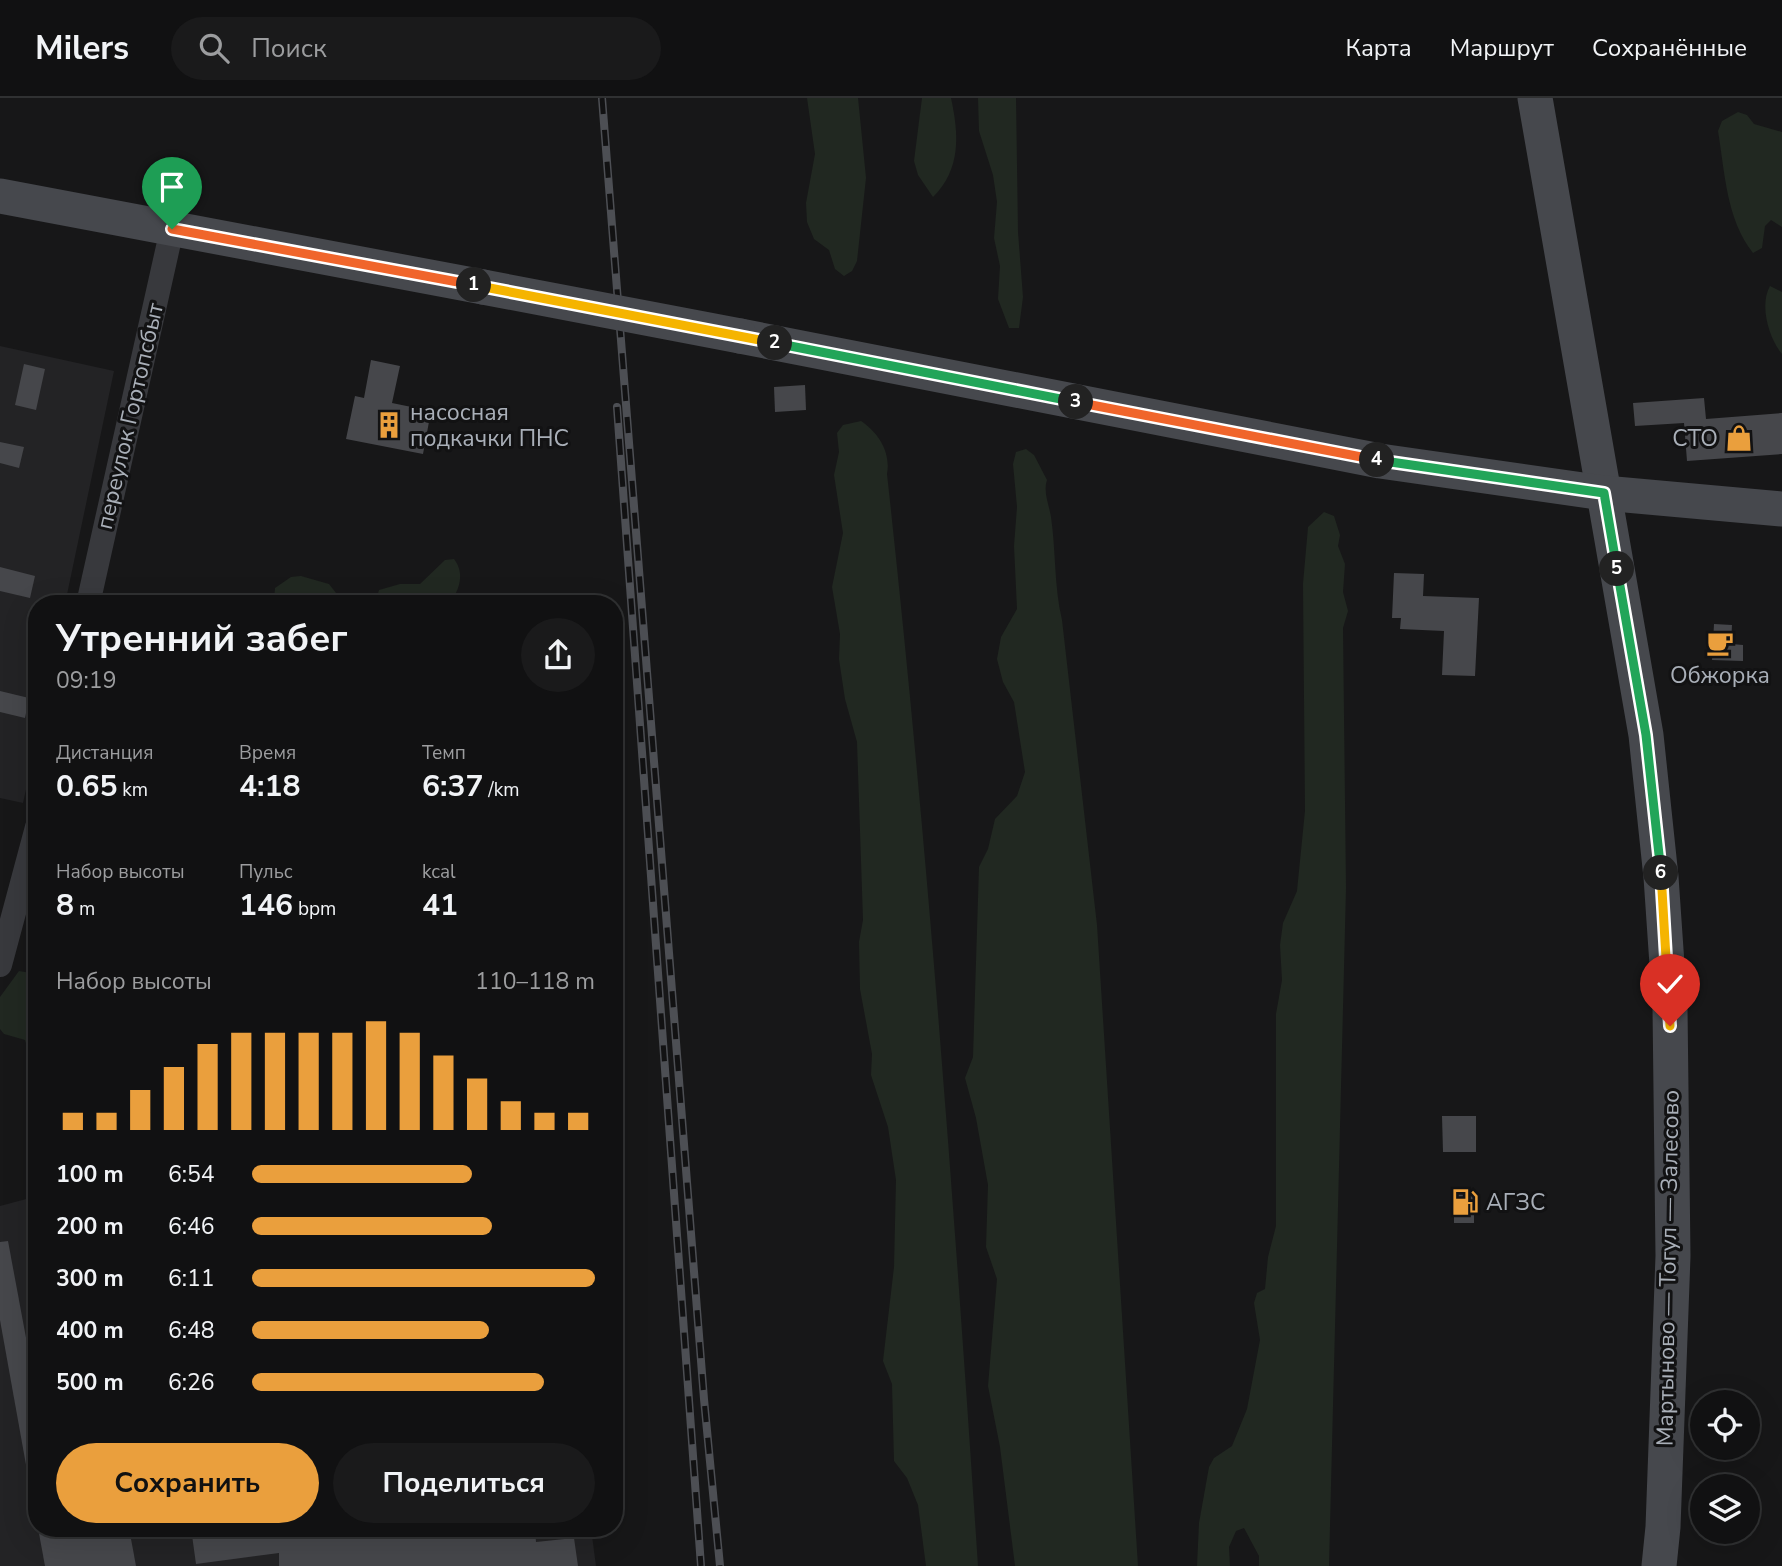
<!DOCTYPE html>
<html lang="ru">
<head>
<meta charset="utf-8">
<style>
  :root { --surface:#111112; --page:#1a1a1b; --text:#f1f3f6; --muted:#9c9d9f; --line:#303132; --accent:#ea9f3d }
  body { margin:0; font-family:"Nunito Sans",sans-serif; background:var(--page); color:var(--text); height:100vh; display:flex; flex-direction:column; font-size:26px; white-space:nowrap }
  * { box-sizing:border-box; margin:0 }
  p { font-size:23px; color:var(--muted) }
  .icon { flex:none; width:38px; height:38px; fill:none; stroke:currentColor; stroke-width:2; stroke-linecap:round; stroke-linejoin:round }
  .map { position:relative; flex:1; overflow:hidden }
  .sheet { position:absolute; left:28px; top:497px; width:595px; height:942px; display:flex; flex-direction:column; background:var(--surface); border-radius:28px; box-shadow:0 7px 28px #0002,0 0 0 2px var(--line) }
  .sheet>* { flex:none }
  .tools { position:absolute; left:1690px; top:1292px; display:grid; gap:14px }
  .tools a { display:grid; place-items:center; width:70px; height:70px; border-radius:50%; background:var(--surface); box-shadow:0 7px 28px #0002,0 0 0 2px var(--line); font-size:35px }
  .pin { position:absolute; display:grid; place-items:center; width:60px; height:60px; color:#fff; margin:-72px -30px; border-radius:50% 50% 50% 0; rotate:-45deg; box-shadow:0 0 7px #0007 }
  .pin .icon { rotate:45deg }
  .km { position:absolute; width:35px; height:35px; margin:-18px; border-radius:50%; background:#222; color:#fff; font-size:19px; line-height:35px; text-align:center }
  .round { display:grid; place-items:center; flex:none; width:74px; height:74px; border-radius:37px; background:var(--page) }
  .head { display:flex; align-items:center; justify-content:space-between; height:119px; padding:0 28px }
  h1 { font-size:38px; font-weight:700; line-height:52px }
  .stats { display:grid; grid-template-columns:repeat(3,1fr); gap:10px; height:119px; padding:7px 28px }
  .stats div { display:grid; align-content:center }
  .stats b { font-size:30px; font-weight:700 }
  .stats small { font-size:19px; font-weight:400 }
  .stats p { font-size:19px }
  .chart { height:196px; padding:14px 28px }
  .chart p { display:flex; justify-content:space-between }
  .chart svg { width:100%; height:126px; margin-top:7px; stroke:var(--accent); stroke-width:6 }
  .action { display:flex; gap:14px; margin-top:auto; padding:14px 28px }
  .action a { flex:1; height:80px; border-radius:42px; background:var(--accent); color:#111; font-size:28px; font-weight:700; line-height:80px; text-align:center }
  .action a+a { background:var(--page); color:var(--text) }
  ul { padding:0 28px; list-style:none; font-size:23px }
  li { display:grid; grid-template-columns:112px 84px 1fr; align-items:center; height:52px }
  li i { height:18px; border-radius:9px; background:var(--accent) }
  header { display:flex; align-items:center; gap:42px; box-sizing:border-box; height:98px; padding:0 35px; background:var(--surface); border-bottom:2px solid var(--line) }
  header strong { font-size:33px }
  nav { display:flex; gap:38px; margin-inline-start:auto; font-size:24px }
  .search { width:490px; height:63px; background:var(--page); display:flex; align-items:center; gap:18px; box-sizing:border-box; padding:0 24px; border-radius:38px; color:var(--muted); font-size:26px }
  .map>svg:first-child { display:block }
  .built { fill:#232325 }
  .green { fill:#212821 }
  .building { fill:#46474b }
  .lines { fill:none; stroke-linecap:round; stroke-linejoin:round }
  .street { stroke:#38393d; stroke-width:24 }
  .secondary { stroke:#46484d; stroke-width:35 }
  .rail-casing { stroke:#4d4f54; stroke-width:8 }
  .rail { stroke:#121213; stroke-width:5; stroke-dasharray:16; stroke-linecap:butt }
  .secondary-bridge { stroke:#46484d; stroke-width:35 }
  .split-1-casing { stroke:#fff; stroke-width:14 }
  .split-2-casing { stroke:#fff; stroke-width:14 }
  .split-3-casing { stroke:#fff; stroke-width:14 }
  .split-4-casing { stroke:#fff; stroke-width:14 }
  .split-5-casing { stroke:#fff; stroke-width:14 }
  .split-6-casing { stroke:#fff; stroke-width:14 }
  .split-7-casing { stroke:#fff; stroke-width:14 }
  .split-1 { stroke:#f0652b; stroke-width:9 }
  .split-2 { stroke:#f5b400; stroke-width:9 }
  .split-3 { stroke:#22a559; stroke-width:9 }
  .split-4 { stroke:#f0652b; stroke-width:9 }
  .split-5 { stroke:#22a559; stroke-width:9 }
  .split-6 { stroke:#22a559; stroke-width:9 }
  .split-7 { stroke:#f5b400; stroke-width:9 }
  .labels { text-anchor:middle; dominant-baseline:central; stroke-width:6; stroke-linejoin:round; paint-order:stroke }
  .poi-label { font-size:23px; fill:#a9afb8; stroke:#121213; text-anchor:start }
  .street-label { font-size:23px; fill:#a9afb8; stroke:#121213 }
</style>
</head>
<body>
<header>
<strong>Milers</strong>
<div class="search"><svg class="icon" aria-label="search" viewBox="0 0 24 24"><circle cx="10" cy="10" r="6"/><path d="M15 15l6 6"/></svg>Поиск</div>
<nav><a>Карта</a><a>Маршрут</a><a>Сохранённые</a></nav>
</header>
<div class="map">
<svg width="1782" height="1468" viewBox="0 0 1782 1468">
  <rect width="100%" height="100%" fill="#171718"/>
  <g class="built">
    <polygon points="0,248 114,273 65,506 37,506 37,641 23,705 0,700"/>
    <polygon points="30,1100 37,1143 37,1430 591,1430 596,1468 0,1468 0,1108"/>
  </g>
  <g class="green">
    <polygon points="807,0 858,0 866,80 857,163 852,173 844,178 835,171 829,152 814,141 807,124 806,105 815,56"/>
    <path d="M922 0H951C959 37 961 71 933 99L918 77 914 63Z"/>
    <polygon points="978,0 1016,0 1018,134 1023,199 1019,230 1009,230 998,201 1000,168 994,140 997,104 993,77 979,33"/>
    <path d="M1738 14 1747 17 1754 26 1782 34V129L1771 122 1765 128 1762 150 1753 155C1726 121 1725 75 1718 33L1722 23Z"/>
    <path d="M1770 188 1782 194V256C1769 241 1759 207 1770 188Z"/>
    <path d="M861 323C879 335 891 355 887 376 927 739 954 1104 978 1468H926L918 1407 907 1380 894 1363 892 1286 883 1263 894 1169 896 1082 888 1029 871 977 872 956 860 891 859 844 863 822 857 644 845 601 839 561 840 536 832 489 843 435 834 377 839 354 837 335 843 327Z"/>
    <path d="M1026 351 1034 357 1047 382C1043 395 1049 406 1051 419 1056 454 1054 488 1062 522L1097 827 1138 1468H1015L1000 1349 988 1288 997 1181 986 1149 988 1087 976 1020 965 980 973 959 979 769 988 751 995 721 1017 698 1025 674 1014 604 1003 584 997 561 1001 539 1017 511 1014 448 1017 409 1013 366 1016 354Z"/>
    <polygon points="1324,414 1334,418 1340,437 1338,448 1345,466 1343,494 1348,513 1343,530 1346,790 1329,1468 1259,1468 1259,1458 1244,1430 1236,1433 1229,1449 1230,1468 1197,1468 1199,1425 1209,1369 1214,1360 1232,1348 1247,1311 1260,1242 1254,1205 1257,1195 1265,1191 1268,1159 1276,1128 1276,916 1282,882 1280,847 1283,825 1297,793 1305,713 1303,486 1308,429"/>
    <path d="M454 461C465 475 460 492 449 506H375L379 492 400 486H420L445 462Z"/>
    <polygon points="301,478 329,486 336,495 325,506 274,504 275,490 291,479"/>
    <polygon points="19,873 37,876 37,981 25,942 4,936 0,931 0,899"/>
  </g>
  <g class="building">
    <polygon points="371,262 400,268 392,305 431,313 423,356 346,341 355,298 364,300"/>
    <polygon points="24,266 45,271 36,312 15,307"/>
    <polygon points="805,287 806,312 775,314 774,289"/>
    <polygon points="1704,300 1706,321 1782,315 1782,356 1687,363 1684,325 1635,328 1633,305"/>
    <polygon points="0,344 24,349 19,370 0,365"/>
    <polygon points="0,469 35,478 30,500 0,493"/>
    <polygon points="1394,475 1424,476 1423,498 1479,500 1475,578 1442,577 1444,533 1400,531 1401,520 1392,520"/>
    <polygon points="1714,526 1732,527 1731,546 1743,547 1743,563 1712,562"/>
    <polygon points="0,593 29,600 25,620 0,614"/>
    <polygon points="1442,1018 1476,1018 1476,1054 1443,1054"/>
    <rect x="1454" y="1095" width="20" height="30"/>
    <polygon points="8,1143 37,1299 37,1377 28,1378 0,1222 0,1144"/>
    <polygon points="38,1430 129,1430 136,1468 45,1468"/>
    <polygon points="191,1430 535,1430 536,1444 574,1440 578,1468 279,1468 279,1455 196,1466"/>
  </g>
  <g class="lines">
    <g class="street">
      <polyline points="88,506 172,131"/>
      <polyline points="0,867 37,729"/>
    </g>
    <g class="secondary">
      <polyline points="1535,0 1646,637 1661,779 1670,910 1673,1158 1663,1429 1659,1468"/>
      <polyline points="0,98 483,189"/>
      <polyline points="740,238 1380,363 1604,395 1782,411"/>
    </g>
    <defs>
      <g id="rail">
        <polyline points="602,0 704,1301 720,1468"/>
        <polyline points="617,309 701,1468"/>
      </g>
    </defs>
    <use href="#rail" class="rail-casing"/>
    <use href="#rail" class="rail"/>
    <polyline class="secondary-bridge" points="483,189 740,238"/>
  </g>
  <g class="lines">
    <defs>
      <polyline id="split-1" points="172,131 474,187"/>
      <polyline id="split-2" points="474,187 775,245"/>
      <polyline id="split-3" points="775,245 1076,304"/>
      <polyline id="split-4" points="1076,304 1377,362"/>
      <polyline id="split-5" points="1377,362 1604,395 1617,471"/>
      <polyline id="split-6" points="1617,471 1646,637 1661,775"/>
      <polyline id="split-7" points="1661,775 1670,928"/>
    </defs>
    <use href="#split-1" class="split-1-casing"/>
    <use href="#split-2" class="split-2-casing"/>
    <use href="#split-3" class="split-3-casing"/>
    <use href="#split-4" class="split-4-casing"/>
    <use href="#split-5" class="split-5-casing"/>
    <use href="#split-6" class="split-6-casing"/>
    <use href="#split-7" class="split-7-casing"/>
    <use href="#split-1" class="split-1"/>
    <use href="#split-2" class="split-2"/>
    <use href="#split-3" class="split-3"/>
    <use href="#split-4" class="split-4"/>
    <use href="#split-5" class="split-5"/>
    <use href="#split-6" class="split-6"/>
    <use href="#split-7" class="split-7"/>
  </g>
  <defs>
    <symbol id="building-bare" viewBox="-9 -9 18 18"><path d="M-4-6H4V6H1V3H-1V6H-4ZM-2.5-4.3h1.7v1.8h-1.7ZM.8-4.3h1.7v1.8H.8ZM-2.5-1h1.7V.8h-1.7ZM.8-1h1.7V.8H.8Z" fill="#ea9f3d" stroke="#121213" stroke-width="2.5" paint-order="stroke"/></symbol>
    <symbol id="shop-bare" viewBox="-9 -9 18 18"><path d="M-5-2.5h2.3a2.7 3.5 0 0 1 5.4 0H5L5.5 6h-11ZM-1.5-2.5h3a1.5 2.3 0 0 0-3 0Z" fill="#ea9f3d" stroke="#121213" stroke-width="2.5" paint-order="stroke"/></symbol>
    <symbol id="cafe-bare" viewBox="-9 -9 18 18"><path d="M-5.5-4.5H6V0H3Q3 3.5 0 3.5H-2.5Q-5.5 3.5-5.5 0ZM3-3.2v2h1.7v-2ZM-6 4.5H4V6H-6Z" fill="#ea9f3d" stroke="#121213" stroke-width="2.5" paint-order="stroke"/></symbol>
    <symbol id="fuel-bare" viewBox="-9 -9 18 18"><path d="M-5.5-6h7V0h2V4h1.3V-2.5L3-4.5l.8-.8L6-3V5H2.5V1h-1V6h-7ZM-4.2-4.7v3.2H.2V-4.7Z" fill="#ea9f3d" stroke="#121213" stroke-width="2.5" paint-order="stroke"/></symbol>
  </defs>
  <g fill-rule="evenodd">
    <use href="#building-bare" x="370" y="308" width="38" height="38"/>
    <use href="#shop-bare" x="1720" y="321" width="38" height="38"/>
    <use href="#cafe-bare" x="1701" y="526" width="38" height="38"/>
    <use href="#fuel-bare" x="1446" y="1085" width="38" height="38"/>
  </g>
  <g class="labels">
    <g class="poi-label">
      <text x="410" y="314">насосная<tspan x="410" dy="26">подкачки ПНС</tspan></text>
      <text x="1718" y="340" text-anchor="end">СТО</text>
      <text x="1720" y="577" text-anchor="middle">Обжорка</text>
      <text x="1486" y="1104">АГЗС</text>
    </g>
    <g class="street-label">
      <text transform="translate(130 318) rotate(-77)">переулок Гортопсбыт</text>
      <text transform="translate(1668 1170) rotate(-89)">Мартыново — Тогул — Залесово</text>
    </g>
  </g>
</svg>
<div class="tools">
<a><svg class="icon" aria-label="locate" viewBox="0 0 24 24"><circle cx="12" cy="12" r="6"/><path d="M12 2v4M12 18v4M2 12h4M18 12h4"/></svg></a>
<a><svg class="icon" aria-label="layers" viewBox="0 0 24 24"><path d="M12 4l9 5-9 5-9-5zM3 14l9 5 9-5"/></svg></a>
</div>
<div class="pin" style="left:172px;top:131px;background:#1e9e55"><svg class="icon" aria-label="arrive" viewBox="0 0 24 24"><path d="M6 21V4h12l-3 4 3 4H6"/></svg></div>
<div class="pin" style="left:1670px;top:928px;background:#d93025"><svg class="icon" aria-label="check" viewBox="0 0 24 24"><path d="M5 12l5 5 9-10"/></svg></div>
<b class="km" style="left:474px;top:187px">1</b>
<b class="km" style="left:775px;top:245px">2</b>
<b class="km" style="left:1076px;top:304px">3</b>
<b class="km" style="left:1377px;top:362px">4</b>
<b class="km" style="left:1617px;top:471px">5</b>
<b class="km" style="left:1661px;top:775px">6</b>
<section class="sheet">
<div class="head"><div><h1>Утренний забег</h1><p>09:19</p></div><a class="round"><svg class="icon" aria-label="share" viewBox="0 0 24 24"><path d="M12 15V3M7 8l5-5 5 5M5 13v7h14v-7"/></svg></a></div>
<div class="stats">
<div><p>Дистанция</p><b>0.65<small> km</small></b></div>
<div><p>Время</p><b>4:18</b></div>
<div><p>Темп</p><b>6:37<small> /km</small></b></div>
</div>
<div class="stats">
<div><p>Набор высоты</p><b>8<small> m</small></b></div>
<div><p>Пульс</p><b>146<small> bpm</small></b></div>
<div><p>kcal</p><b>41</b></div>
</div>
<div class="chart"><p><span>Набор высоты</span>110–118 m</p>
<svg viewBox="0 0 160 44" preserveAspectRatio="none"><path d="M5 44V38M15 44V38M25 44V30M35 44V22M45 44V14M55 44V10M65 44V10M75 44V10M85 44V10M95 44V6M105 44V10M115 44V18M125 44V26M135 44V34M145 44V38M155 44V38"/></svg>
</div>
<ul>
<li><b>100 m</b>6:54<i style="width:64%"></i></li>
<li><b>200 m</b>6:46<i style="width:70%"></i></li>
<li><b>300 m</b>6:11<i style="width:100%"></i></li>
<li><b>400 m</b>6:48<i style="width:69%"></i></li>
<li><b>500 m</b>6:26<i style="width:85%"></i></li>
</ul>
<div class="action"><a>Сохранить</a><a>Поделиться</a></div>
</section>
</div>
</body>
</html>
